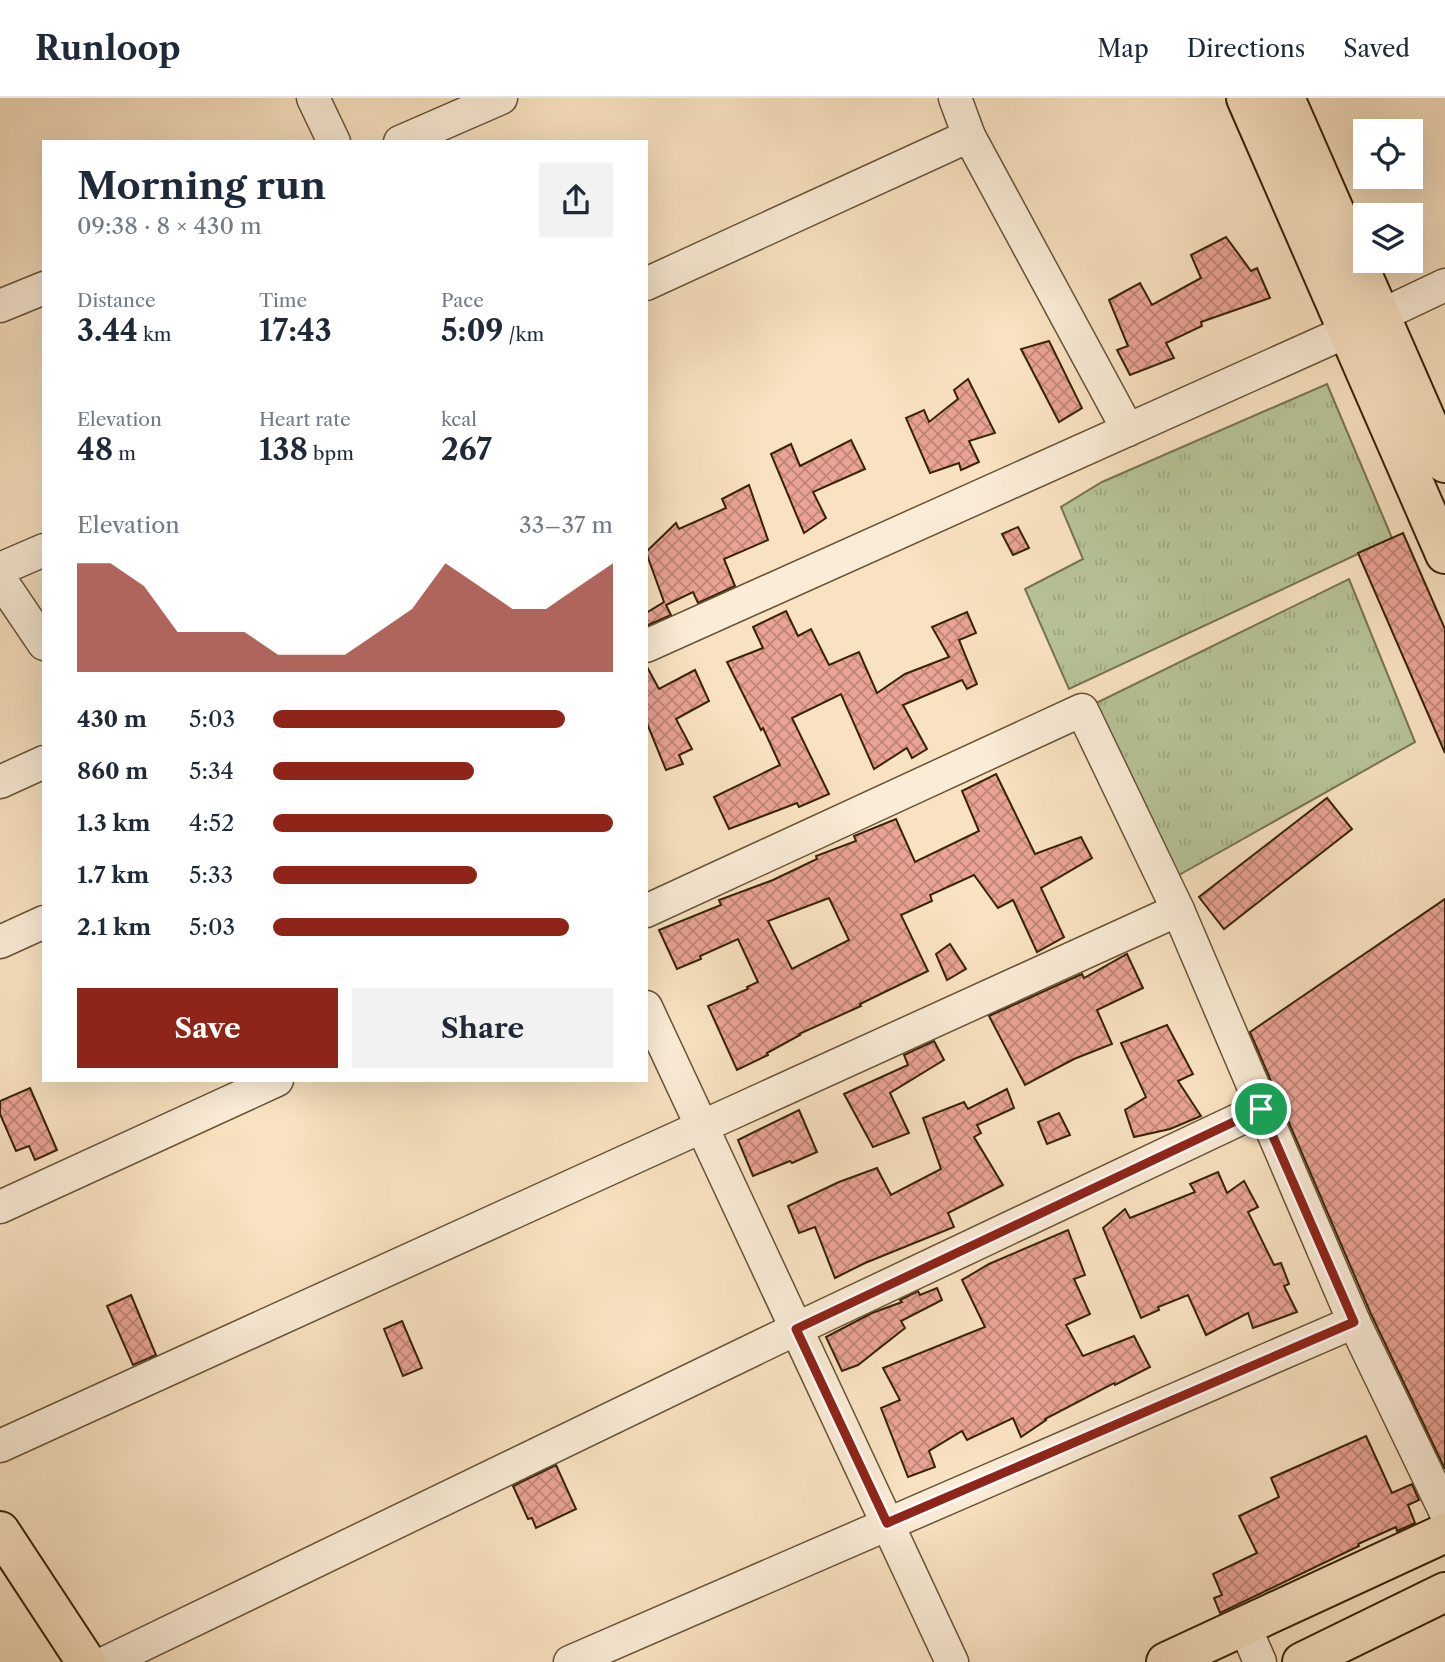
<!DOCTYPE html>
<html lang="en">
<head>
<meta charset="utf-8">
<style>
  :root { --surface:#fff; --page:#f2f2f3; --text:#1f2937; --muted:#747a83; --line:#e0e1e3; --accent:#8f2418 }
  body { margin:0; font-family:"Libre Caslon Text",serif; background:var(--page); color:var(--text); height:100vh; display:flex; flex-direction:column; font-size:26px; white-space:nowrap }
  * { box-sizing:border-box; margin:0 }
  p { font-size:23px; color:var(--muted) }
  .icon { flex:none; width:38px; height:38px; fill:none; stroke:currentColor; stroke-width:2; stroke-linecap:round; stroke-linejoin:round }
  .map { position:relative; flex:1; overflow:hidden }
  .sheet { position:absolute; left:42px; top:42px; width:606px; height:942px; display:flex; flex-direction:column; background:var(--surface); border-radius:0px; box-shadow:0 7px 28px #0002 }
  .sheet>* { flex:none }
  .buttons { position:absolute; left:1353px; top:21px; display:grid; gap:14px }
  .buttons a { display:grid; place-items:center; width:70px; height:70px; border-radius:0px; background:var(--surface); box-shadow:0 7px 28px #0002; font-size:35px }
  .pin { position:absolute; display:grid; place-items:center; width:60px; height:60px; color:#fff; margin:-30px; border:4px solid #fff; border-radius:50%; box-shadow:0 2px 7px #0007 }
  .round { display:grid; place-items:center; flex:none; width:74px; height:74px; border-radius:0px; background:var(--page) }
  .overview { display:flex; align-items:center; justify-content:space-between; height:119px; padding:0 35px }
  h1 { font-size:38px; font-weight:700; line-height:52px }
  .figures { display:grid; grid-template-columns:repeat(3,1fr); gap:10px; height:119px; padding:7px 35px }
  .figures div { display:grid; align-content:center }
  .figures b { font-size:30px; font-weight:700 }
  .figures small { font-size:19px; font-weight:400 }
  .figures p { font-size:19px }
  .chart { height:196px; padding:14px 35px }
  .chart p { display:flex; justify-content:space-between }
  .chart svg { width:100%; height:126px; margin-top:7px; fill:var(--accent); opacity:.7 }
  .action { display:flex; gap:14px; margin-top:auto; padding:14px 35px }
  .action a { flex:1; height:80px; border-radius:0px; background:var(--accent); color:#fff; font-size:28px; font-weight:700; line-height:80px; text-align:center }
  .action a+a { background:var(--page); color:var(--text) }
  ul { padding:0 35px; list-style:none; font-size:23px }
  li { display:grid; grid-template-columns:112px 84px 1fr; align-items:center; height:52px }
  li i { height:18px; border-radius:9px; background:var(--accent) }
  header { display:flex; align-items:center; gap:42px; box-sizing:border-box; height:98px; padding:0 35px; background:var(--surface); border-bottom:2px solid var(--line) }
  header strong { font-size:33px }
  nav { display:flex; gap:38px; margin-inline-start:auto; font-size:24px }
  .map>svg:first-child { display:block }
  .grass { fill:url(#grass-tufts); stroke:#777450; stroke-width:2 }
  .building { fill:url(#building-cross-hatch); stroke:#372307; stroke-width:2; fill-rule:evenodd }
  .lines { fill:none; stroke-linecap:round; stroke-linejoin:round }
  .minor-casing { stroke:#685336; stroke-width:35 }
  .major-casing { stroke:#372307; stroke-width:42 }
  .minor { stroke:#fbecd7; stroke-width:32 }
  .major { stroke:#f9e2c1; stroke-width:38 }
  .route-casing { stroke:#fff; stroke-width:14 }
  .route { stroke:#8f2418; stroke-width:9 }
</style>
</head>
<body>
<header>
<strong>Runloop</strong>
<nav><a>Map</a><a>Directions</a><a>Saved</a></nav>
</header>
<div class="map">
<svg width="1445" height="1564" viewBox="0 0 1445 1564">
  <defs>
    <pattern id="grass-tufts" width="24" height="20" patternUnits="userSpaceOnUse" patternTransform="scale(1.75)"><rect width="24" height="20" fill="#b7c498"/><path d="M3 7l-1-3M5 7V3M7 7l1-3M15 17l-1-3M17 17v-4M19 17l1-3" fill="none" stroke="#9ea882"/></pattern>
    <pattern id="building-cross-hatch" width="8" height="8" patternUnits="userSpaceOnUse" patternTransform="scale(1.75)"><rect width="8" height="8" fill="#eaa394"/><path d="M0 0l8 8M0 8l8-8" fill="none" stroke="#be8477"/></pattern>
  </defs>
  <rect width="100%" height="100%" fill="#f9e2c1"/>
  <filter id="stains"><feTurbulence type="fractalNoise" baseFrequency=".00286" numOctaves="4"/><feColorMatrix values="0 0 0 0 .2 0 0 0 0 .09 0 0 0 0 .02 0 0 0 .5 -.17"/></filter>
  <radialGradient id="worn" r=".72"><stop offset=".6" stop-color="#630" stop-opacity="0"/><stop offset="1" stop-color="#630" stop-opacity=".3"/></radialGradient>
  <g class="grass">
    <polygon points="1327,286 1392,440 1069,591 1025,491 1083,461 1061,409 1102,384"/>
    <polygon points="1349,481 1415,644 1172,781 1082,612"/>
  </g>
  <g class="building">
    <polygon points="1226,139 1251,173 1257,170 1270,200 1201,224 1202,228 1166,245 1174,260 1130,277 1117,252 1128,248 1109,202 1140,185 1152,207 1201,180 1191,157"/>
    <polygon points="1049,243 1082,310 1059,324 1021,251"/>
    <polygon points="968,281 995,335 969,343 979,364 961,372 959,365 930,375 906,320 924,312 929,324 958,301 954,292"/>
    <polygon points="851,342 865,371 813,394 826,420 804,435 771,356 791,346 800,368"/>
    <polygon points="749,387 768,442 724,461 735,488 698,505 693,494 666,507 671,517 646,528 646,515 664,504 646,454 676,425 679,431 726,410 722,401"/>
    <polygon points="1018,429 1029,450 1013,457 1002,436"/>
    <polygon points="1403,435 1445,531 1445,655 1358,455"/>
    <polygon points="786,513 798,538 811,531 829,567 859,554 877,595 905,576 949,559 932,529 967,514 976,535 959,542 977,586 967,591 962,582 903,607 927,651 912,660 907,650 874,671 841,596 792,620 829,696 799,709 797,705 729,731 714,699 780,667 763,630 761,632 727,564 763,550 753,529"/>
    <polygon points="646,567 659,591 695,572 709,603 676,621 692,651 679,657 683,666 666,672 646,623"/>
    <path d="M996 676 1035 756 1081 739 1092 760 1041 790 1064 839 1037 854 1013 802 998 810 974 777 930 797 932 803 901 817 928 873 860 906 861 908 799 936 800 937 767 955 768 957 737 972 708 908 748 891 747 889 758 884 738 841 700 858 701 861 677 871 659 832 721 807 719 802 773 782 817 761 816 758 856 743 854 738 896 721 915 764 979 733 962 693ZM829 800 849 842 792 871 768 823Z"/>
    <polygon points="1327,700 1352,731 1224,831 1199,799"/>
    <polygon points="1445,801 1445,1371 1371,1216 1250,934"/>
    <polygon points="950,846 966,871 947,882 936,856"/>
    <polygon points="1127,856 1143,890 1097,912 1112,946 1074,961 1025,987 989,918 1082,876 1084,880"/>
    <polygon points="1167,927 1193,976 1178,983 1201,1018 1170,1031 1134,1039 1125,1012 1146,999 1121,945"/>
    <polygon points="934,943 944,962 890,995 909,1035 873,1049 844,996 908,967 904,957"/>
    <polygon points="30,990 57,1052 35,1062 29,1048 16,1053 0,1016 0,1003"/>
    <polygon points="1007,991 1014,1010 977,1027 981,1035 974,1039 1003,1087 948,1115 954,1129 865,1165 835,1180 815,1129 799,1135 788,1108 839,1084 877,1070 891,1097 941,1071 923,1020 964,1004 968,1011"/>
    <polygon points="799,1012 817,1054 792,1065 790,1063 753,1078 738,1042"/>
    <polygon points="1059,1015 1070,1037 1047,1046 1038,1024"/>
    <polygon points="1218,1074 1227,1095 1244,1083 1258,1109 1248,1114 1274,1167 1281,1165 1289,1186 1284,1188 1297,1214 1253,1230 1248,1215 1206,1237 1188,1197 1158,1209 1159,1212 1141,1220 1103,1130 1125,1111 1130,1120 1195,1094 1190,1086"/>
    <polygon points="1068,1132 1085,1177 1074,1181 1090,1216 1066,1227 1083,1258 1134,1238 1150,1269 1115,1287 1114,1285 1045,1321 1046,1322 1021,1339 1013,1320 967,1342 962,1333 929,1353 935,1369 908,1379 881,1310 900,1302 883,1270 985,1229 962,1182 989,1166"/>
    <polygon points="937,1190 942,1202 901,1223 905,1230 858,1267 842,1273 826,1239 872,1215 902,1204 900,1202 918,1193 920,1197"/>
    <polygon points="131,1197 156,1257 133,1267 107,1208"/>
    <polygon points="402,1223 422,1270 403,1278 384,1231"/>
    <polygon points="1366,1338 1392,1395 1412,1386 1419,1402 1408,1407 1415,1425 1397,1433 1396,1429 1358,1446 1359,1448 1220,1515 1214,1500 1222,1497 1213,1476 1257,1455 1239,1418 1279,1399 1271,1380"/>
    <polygon points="556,1367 576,1411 536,1430 532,1420 528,1421 513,1388"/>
  </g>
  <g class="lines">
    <defs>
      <g id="minor">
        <polyline points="313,0 334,44"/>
        <polyline points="955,0 969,38 1128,332"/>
        <polyline points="400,44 501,0"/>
        <polyline points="646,186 969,38"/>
        <polyline points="0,208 44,190"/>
        <polyline points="0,471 44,452"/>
        <polyline points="0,481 44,546"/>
        <polyline points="646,548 1348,233 1445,187"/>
        <polyline points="0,684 44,664"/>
        <polyline points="646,813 1082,612 1178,812 1354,1224 1445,1413"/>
        <polyline points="0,844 44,824"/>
        <polyline points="646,909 952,1564"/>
        <polyline points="0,1109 277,982"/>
        <polyline points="0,1348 1178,812"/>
        <polyline points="1244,1527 1260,1564"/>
        <polyline points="107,1564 796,1231 1261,1011"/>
        <polyline points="570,1564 1354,1224"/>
      </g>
      <g id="major">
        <polyline points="1246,0 1445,456"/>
        <polyline points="1285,0 1445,365"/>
        <polyline points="0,1433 86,1564"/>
        <polyline points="1166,1564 1445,1435"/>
        <polyline points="1302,1564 1445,1494"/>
      </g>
    </defs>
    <use href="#minor" class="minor-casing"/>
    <use href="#major" class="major-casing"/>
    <use href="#minor" class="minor"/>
    <use href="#major" class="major"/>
  </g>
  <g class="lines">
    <defs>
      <polygon id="route" points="1261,1011 1354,1224 887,1425 796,1231"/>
    </defs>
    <use href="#route" class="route-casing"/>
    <use href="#route" class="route"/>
  </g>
  <rect width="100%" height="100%" filter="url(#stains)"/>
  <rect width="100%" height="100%" fill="url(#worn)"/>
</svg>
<div class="buttons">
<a><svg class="icon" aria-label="locate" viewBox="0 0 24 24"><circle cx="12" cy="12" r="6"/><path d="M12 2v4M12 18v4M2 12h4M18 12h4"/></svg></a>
<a><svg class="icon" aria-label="layers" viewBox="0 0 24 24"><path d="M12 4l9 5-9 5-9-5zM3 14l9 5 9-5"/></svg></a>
</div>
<div class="pin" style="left:1261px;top:1011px;background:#1e9e55"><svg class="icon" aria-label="arrive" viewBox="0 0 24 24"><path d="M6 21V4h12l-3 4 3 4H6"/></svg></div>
<section class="sheet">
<div class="overview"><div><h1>Morning run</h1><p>09:38 · 8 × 430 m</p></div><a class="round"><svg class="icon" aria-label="share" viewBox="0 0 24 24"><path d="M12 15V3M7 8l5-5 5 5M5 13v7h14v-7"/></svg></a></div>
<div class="figures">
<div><p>Distance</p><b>3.44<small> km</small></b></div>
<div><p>Time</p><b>17:43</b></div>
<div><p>Pace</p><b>5:09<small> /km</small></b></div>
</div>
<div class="figures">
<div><p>Elevation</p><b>48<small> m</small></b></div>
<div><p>Heart rate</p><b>138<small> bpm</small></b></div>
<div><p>kcal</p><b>267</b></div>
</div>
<div class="chart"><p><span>Elevation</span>33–37 m</p>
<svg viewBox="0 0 160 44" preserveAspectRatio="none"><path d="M0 44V6L10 6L20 14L30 30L40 30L50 30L60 38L70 38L80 38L90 30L100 22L110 6L120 14L130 22L140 22L150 14L160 6V44z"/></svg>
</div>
<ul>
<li><b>430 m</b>5:03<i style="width:86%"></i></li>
<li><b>860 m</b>5:34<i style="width:59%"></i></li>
<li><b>1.3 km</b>4:52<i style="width:100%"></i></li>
<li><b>1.7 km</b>5:33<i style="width:60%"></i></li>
<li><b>2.1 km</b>5:03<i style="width:87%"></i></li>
</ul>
<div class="action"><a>Save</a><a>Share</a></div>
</section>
</div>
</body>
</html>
